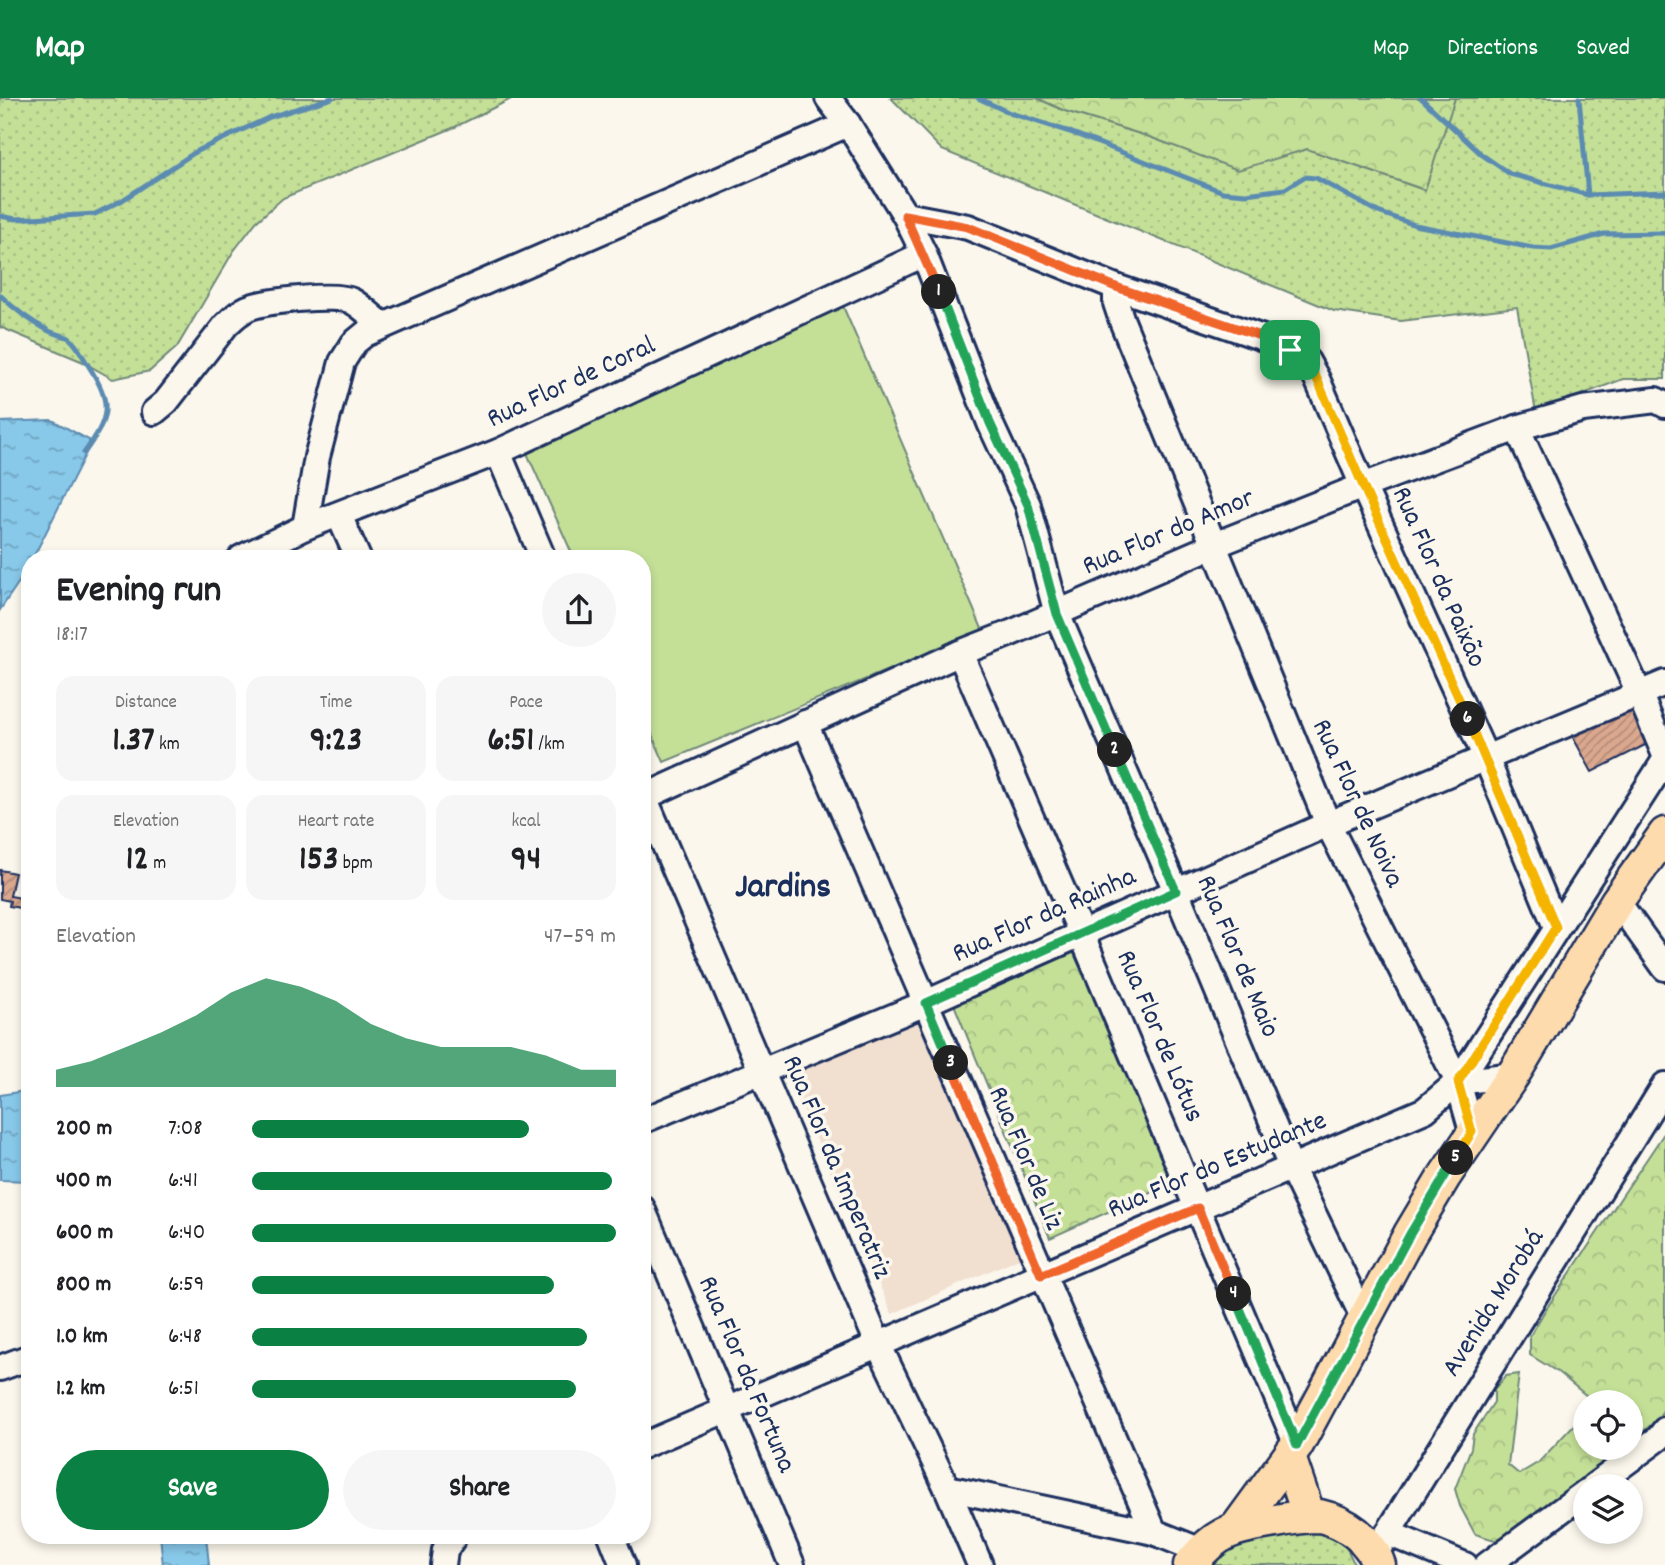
<!DOCTYPE html>
<html lang="en">
<head>
<meta charset="utf-8">
<style>
  :root { --surface:#fff; --page:#f6f6f6; --text:#202124; --muted:#757577; --accent:#0b8043 }
  body { margin:0; font-family:Dekko,sans-serif; background:var(--page); color:var(--text); height:100vh; display:flex; flex-direction:column; font-size:26px; white-space:nowrap }
  * { box-sizing:border-box; margin:0 }
  p { font-size:23px; color:var(--muted) }
  .icon { flex:none; width:38px; height:38px; fill:none; stroke:currentColor; stroke-width:2; stroke-linecap:round; stroke-linejoin:round }
  .map { position:relative; flex:1; overflow:hidden }
  .details { position:absolute; left:21px; top:452px; width:630px; height:994px; display:flex; flex-direction:column; background:var(--surface); border-radius:28px; box-shadow:0 4px 10px #0003 }
  .details>* { flex:none }
  .buttons { position:absolute; left:1573px; top:1292px; display:grid; gap:14px }
  .buttons a { display:grid; place-items:center; width:70px; height:70px; border-radius:50%; background:var(--surface); box-shadow:0 4px 10px #0003; font-size:35px }
  .pin { position:absolute; display:grid; place-items:center; width:60px; height:60px; color:#fff; margin:-30px; border-radius:14px; box-shadow:0 4px 10px #0006 }
  .km { position:absolute; width:35px; height:35px; margin:-18px; border-radius:50%; background:#222; color:#fff; font-size:19px; line-height:35px; text-align:center }
  .round { display:grid; place-items:center; flex:none; width:74px; height:74px; border-radius:37px; background:var(--page) }
  .head { display:flex; align-items:center; justify-content:space-between; height:119px; padding:0 35px }
  h1 { font-size:38px; font-weight:700; line-height:52px }
  .stats { display:grid; grid-template-columns:repeat(3,1fr); gap:10px; height:119px; padding:7px 35px }
  .stats div { display:grid; align-content:center; border-radius:18px; background:var(--page); text-align:center }
  .stats b { font-size:35px; font-weight:700 }
  .stats small { font-size:19px; font-weight:400 }
  .stats p { font-size:19px }
  .chart { height:196px; padding:14px 35px }
  .chart p { display:flex; justify-content:space-between }
  .chart svg { width:100%; height:126px; margin-top:7px; fill:var(--accent); opacity:.7 }
  .cta { display:flex; gap:14px; margin-top:auto; padding:14px 35px }
  .cta a { flex:1; height:80px; border-radius:42px; background:var(--accent); color:#fff; font-size:28px; font-weight:700; line-height:80px; text-align:center }
  .cta a+a { background:var(--page); color:var(--text) }
  ul { padding:0 35px; list-style:none; font-size:23px }
  li { display:grid; grid-template-columns:112px 84px 1fr; align-items:center; height:52px }
  li i { height:18px; border-radius:9px; background:var(--accent) }
  header { display:flex; align-items:center; gap:42px; box-sizing:border-box; height:98px; padding:0 35px; background:var(--accent); color:#fff }
  header strong { font-size:33px }
  nav { display:flex; gap:38px; margin-inline-start:auto; font-size:24px }
  .map>svg:first-child { display:block }
  .built { fill:#f1dfd0 }
  .grass { fill:url(#grass-dots); stroke:#70887a; stroke-width:2 }
  .forest { fill:url(#forest-crowns); stroke:#70887a; stroke-width:2 }
  .pitch { fill:#c4e097; stroke:#70887a; stroke-width:2 }
  .water { fill:url(#water-ripples); stroke:#5c8bb1; stroke-width:2 }
  .lines { fill:none; stroke-linecap:round; stroke-linejoin:round }
  .stream { stroke:#5c8bb1; stroke-width:5 }
  .building { fill:url(#building-hatch); stroke:#1b2f5e; stroke-width:2 }
  .minor-casing { stroke:#1b2f5e; stroke-width:30 }
  .major-casing { stroke:#1b2f5e; stroke-width:37 }
  .minor { stroke:#fbf7ec; stroke-width:24 }
  .major { stroke:#fedbac; stroke-width:32 }
  .split-1-casing { stroke:#fff; stroke-width:14 }
  .split-2-casing { stroke:#fff; stroke-width:14 }
  .split-3-casing { stroke:#fff; stroke-width:14 }
  .split-4-casing { stroke:#fff; stroke-width:14 }
  .split-5-casing { stroke:#fff; stroke-width:14 }
  .split-6-casing { stroke:#fff; stroke-width:14 }
  .split-7-casing { stroke:#fff; stroke-width:14 }
  .split-1 { stroke:#f0652b; stroke-width:9 }
  .split-2 { stroke:#22a559; stroke-width:9 }
  .split-3 { stroke:#22a559; stroke-width:9 }
  .split-4 { stroke:#f0652b; stroke-width:9 }
  .split-5 { stroke:#22a559; stroke-width:9 }
  .split-6 { stroke:#f5b400; stroke-width:9 }
  .split-7 { stroke:#f5b400; stroke-width:9 }
  .labels { text-anchor:middle; dominant-baseline:central; stroke-width:7; stroke-linejoin:round; paint-order:stroke }
  .street-label { font-size:28px; fill:#1b2f5e; stroke:#fbf7ec }
  .district-label { font-size:35px; font-weight:bold; fill:#1b2f5e; stroke:#fbf7ec }
</style>
</head>
<body>
<header>
<strong>Map</strong>
<nav><a>Map</a><a>Directions</a><a>Saved</a></nav>
</header>
<div class="map">
<svg width="1665" height="1467" viewBox="0 0 1665 1467">
  <defs>
    <pattern id="grass-dots" width="8" height="8" patternUnits="userSpaceOnUse" patternTransform="scale(1.75)"><rect width="8" height="8" fill="#c4e097"/><path d="M2 2h.1M6 6h.1" fill="none" stroke="#a8c085" stroke-width="1.8" stroke-linecap="round"/></pattern>
    <pattern id="forest-crowns" width="20" height="18" patternUnits="userSpaceOnUse" patternTransform="scale(1.75)"><rect width="20" height="18" fill="#c4e097"/><path d="M2 6a3 3 0 1 1 6 0M12 15a3 3 0 1 1 6 0" fill="none" stroke="#a8c085"/></pattern>
    <pattern id="water-ripples" width="26" height="14" patternUnits="userSpaceOnUse" patternTransform="scale(1.75)"><rect width="26" height="14" fill="#88c8e9"/><path d="M2 4q2-2 4 0t4 0M15 11q2-2 4 0t4 0" fill="none" stroke="#6ea3c0"/></pattern>
    <pattern id="building-hatch" width="6" height="6" patternUnits="userSpaceOnUse" patternTransform="scale(1.75)"><rect width="6" height="6" fill="#dba88e"/><path d="M-1 1l2-2M0 6l6-6M5 7l2-2" fill="none" stroke="#b18977"/></pattern>
  </defs>
  <rect width="100%" height="100%" fill="#fbf7ec"/>
  <filter id="ink" filterUnits="userSpaceOnUse"><feTurbulence type="fractalNoise" baseFrequency=".0143" numOctaves="2"/><feDisplacementMap in="SourceGraphic" scale="14" xChannelSelector="R" yChannelSelector="G"/><feConvolveMatrix kernelMatrix="1 2 1 2 8 2 1 2 1" color-interpolation-filters="sRGB"/></filter>
  <g filter="url(#ink)">
    <polygon class="built" points="918,918 1028,1156 892,1216 786,971"/>
    <g class="grass">
      <polygon points="0,0 513,0 455,29 283,100 256,124 233,154 177,249 150,273 113,281 81,263 0,229"/>
      <polygon points="891,0 1037,0 1065,13 1147,38 1238,71 1307,51 1424,92 1455,0 1665,0 1665,281 1623,281 1536,314 1517,209 1401,223 1334,213 942,52"/>
      <polygon points="1282,1432 1314,1432 1344,1445 1355,1467 1206,1467 1235,1446"/>
    </g>
    <g class="forest">
      <polygon points="1037,0 1455,0 1425,92 1307,51 1238,72 1147,38 1065,13"/>
      <polygon points="1071,849 1177,1083 1050,1140 953,904"/>
      <polygon points="1665,1034 1665,1309 1659,1320 1631,1344 1631,1304 1587,1304 1588,1299 1559,1275 1530,1257 1530,1238 1544,1214"/>
      <polygon points="1519,1276 1508,1367 1519,1376 1539,1364 1584,1316 1585,1311 1586,1349 1625,1349 1596,1374 1501,1444 1475,1436 1460,1408 1455,1391 1471,1350 1473,1336 1494,1304 1494,1291 1506,1278"/>
    </g>
    <polygon class="pitch" points="842,206 983,533 664,664 642,614 642,460 574,460 526,353"/>
    <g class="water">
      <polygon points="52,322 89,342 89,349 33,460 30,460 27,472 0,512 0,324"/>
      <polygon points="30,992 30,1083 0,1082 0,997"/>
      <polygon points="160,1437 206,1437 209,1467 163,1467"/>
    </g>
    <g class="lines">
      <g class="stream">
        <polyline points="978,0 1010,15 1070,34 1223,94 1246,96 1285,91 1304,79 1316,80 1378,114 1415,127 1533,150 1551,151 1604,136 1665,135"/>
        <polyline points="1421,0 1481,56 1510,76 1588,97 1665,94"/>
        <polyline points="1579,0 1588,97"/>
        <polyline points="0,118 16,121 95,116 121,103 197,53 270,19 332,0"/>
        <path d="M0 197C15 212 30 223 49 233 55 236 63 237 69 240 77 246 83 259 88 267 113 306 110 319 84 355"/>
      </g>
    </g>
    <g class="building">
      <polygon points="1636,605 1653,643 1592,674 1570,634"/>
      <polygon points="0,772 15,775 10,798 22,800 20,810 9,808 10,803 0,801"/>
    </g>
    <g class="lines">
      <defs>
        <g id="minor">
          <polyline points="828,0 848,26 905,117 924,156 990,325 1028,407 1057,516 1176,793 1291,1069 1365,1223"/>
          <polyline points="905,117 968,129 1116,189 1266,241 1307,263 1317,281 1363,388 1486,660 1556,829"/>
          <polyline points="1116,189 1116,205 1122,223 1328,726 1458,984 1472,1033"/>
          <path d="M154 314 166 304 226 227C232 221 239 214 248 210 265 203 336 195 352 203 363 209 373 220 383 227"/>
          <polyline points="1517,330 1639,595 1665,657"/>
          <polyline points="498,354 543,460"/>
          <polyline points="339,417 358,460"/>
          <polyline points="305,429 317,359 342,264 354,245 365,236 848,26"/>
          <polyline points="241,460 305,429 498,354 924,156"/>
          <polyline points="960,555 1081,835 1297,1347"/>
          <polyline points="805,625 1154,1434 1201,1453"/>
          <polyline points="642,694 879,1248 947,1390 980,1467"/>
          <polyline points="642,700 960,555 1011,535 1212,448 1363,388 1517,330 1583,311 1656,302 1665,307"/>
          <polyline points="1617,803 1665,870"/>
          <polyline points="1458,984 1513,977"/>
          <polyline points="642,1023 926,905 1328,726 1665,585"/>
          <polyline points="642,1110 792,1467"/>
          <polyline points="0,1270 30,1259"/>
          <polyline points="642,1348 1425,1012 1458,984 1665,662"/>
          <polyline points="1594,1388 1659,1340 1665,1332"/>
          <polyline points="947,1390 1154,1434"/>
          <polyline points="1388,1435 1465,1467"/>
          <polyline points="611,1437 623,1467"/>
          <polyline points="1375,1456 1665,987"/>
          <polyline points="443,1467 445,1452 455,1437"/>
          <polyline points="1487,1467 1586,1394"/>
        </g>
        <g id="major">
          <polyline points="1289,1359 1309,1418"/>
          <polyline points="1238,1428 1297,1347 1410,1136 1444,1079 1513,977 1617,803 1665,736"/>
          <path d="M1190 1467C1216 1433 1236 1429 1276 1423 1291 1420 1305 1418 1320 1418 1346 1424 1370 1441 1379 1467"/>
        </g>
      </defs>
      <use href="#minor" class="minor-casing"/>
      <use href="#major" class="major-casing"/>
      <use href="#minor" class="minor"/>
      <use href="#major" class="major"/>
    </g>
  </g>
  <g class="lines" filter="url(#ink)">
    <defs>
      <polyline id="split-1" points="939,194 905,117 968,129 1116,189 1266,240 1290,252"/>
      <polyline id="split-2" points="939,194 990,325 1028,407 1057,516 1115,652"/>
      <polyline id="split-3" points="951,965 926,905 1176,793 1115,652"/>
      <polyline id="split-4" points="951,965 1041,1177 1198,1110 1234,1196"/>
      <polyline id="split-5" points="1234,1196 1297,1347 1410,1136 1456,1060"/>
      <polyline id="split-6" points="1456,1060 1472,1034 1458,984 1556,829 1468,621"/>
      <polyline id="split-7" points="1290,252 1307,263 1317,281 1363,388 1468,621"/>
    </defs>
    <use href="#split-1" class="split-1-casing"/>
    <use href="#split-2" class="split-2-casing"/>
    <use href="#split-3" class="split-3-casing"/>
    <use href="#split-4" class="split-4-casing"/>
    <use href="#split-5" class="split-5-casing"/>
    <use href="#split-6" class="split-6-casing"/>
    <use href="#split-7" class="split-7-casing"/>
    <use href="#split-1" class="split-1"/>
    <use href="#split-2" class="split-2"/>
    <use href="#split-3" class="split-3"/>
    <use href="#split-4" class="split-4"/>
    <use href="#split-5" class="split-5"/>
    <use href="#split-6" class="split-6"/>
    <use href="#split-7" class="split-7"/>
  </g>
  <g class="labels">
    <g class="street-label">
      <text transform="translate(572 286) rotate(-25)">Rua Flor de Coral</text>
      <text transform="translate(1169 436) rotate(-23)">Rua Flor do Amor</text>
      <text transform="translate(1437 480) rotate(66)">Rua Flor da Paixão</text>
      <text transform="translate(1356 706) rotate(65)">Rua Flor de Noiva</text>
      <text transform="translate(1045 819) rotate(-24)">Rua Flor da Rainha</text>
      <text transform="translate(1236 859) rotate(67)">Rua Flor de Maio</text>
      <text transform="translate(1158 939) rotate(67)">Rua Flor de Lótus</text>
      <text transform="translate(1024 1061) rotate(67)">Rua Flor de Liz</text>
      <text transform="translate(1218 1069) rotate(-23)">Rua Flor do Estudante</text>
      <text transform="translate(835 1070) rotate(67)">Rua Flor da Imperatriz</text>
      <text transform="translate(1495 1206) rotate(-58)">Avenida Morobá</text>
      <text transform="translate(745 1277) rotate(67)">Rua Flor da Fortuna</text>
    </g>
    <g class="district-label">
      <text x="783" y="791">Jardins</text>
    </g>
  </g>
</svg>
<div class="buttons">
<a><svg class="icon" aria-label="locate" viewBox="0 0 24 24"><circle cx="12" cy="12" r="6"/><path d="M12 2v4M12 18v4M2 12h4M18 12h4"/></svg></a>
<a><svg class="icon" aria-label="layers" viewBox="0 0 24 24"><path d="M12 4l9 5-9 5-9-5zM3 14l9 5 9-5"/></svg></a>
</div>
<div class="pin" style="left:1290px;top:252px;background:#1e9e55"><svg class="icon" aria-label="arrive" viewBox="0 0 24 24"><path d="M6 21V4h12l-3 4 3 4H6"/></svg></div>
<b class="km" style="left:939px;top:194px">1</b>
<b class="km" style="left:1115px;top:652px">2</b>
<b class="km" style="left:951px;top:965px">3</b>
<b class="km" style="left:1234px;top:1196px">4</b>
<b class="km" style="left:1456px;top:1060px">5</b>
<b class="km" style="left:1468px;top:621px">6</b>
<section class="details">
<div class="head"><div><h1>Evening run</h1><p>18:17</p></div><a class="round"><svg class="icon" aria-label="share" viewBox="0 0 24 24"><path d="M12 15V3M7 8l5-5 5 5M5 13v7h14v-7"/></svg></a></div>
<div class="stats">
<div><p>Distance</p><b>1.37<small> km</small></b></div>
<div><p>Time</p><b>9:23</b></div>
<div><p>Pace</p><b>6:51<small> /km</small></b></div>
</div>
<div class="stats">
<div><p>Elevation</p><b>12<small> m</small></b></div>
<div><p>Heart rate</p><b>153<small> bpm</small></b></div>
<div><p>kcal</p><b>94</b></div>
</div>
<div class="chart"><p><span>Elevation</span>47–59 m</p>
<svg viewBox="0 0 160 44" preserveAspectRatio="none"><path d="M0 44V38L10 35L20 30L30 25L40 19L50 11L60 6L70 9L80 14L90 22L100 27L110 30L120 30L130 30L140 33L150 38L160 38V44z"/></svg>
</div>
<ul>
<li><b>200 m</b>7:08<i style="width:76%"></i></li>
<li><b>400 m</b>6:41<i style="width:99%"></i></li>
<li><b>600 m</b>6:40<i style="width:100%"></i></li>
<li><b>800 m</b>6:59<i style="width:83%"></i></li>
<li><b>1.0 km</b>6:48<i style="width:92%"></i></li>
<li><b>1.2 km</b>6:51<i style="width:89%"></i></li>
</ul>
<div class="cta"><a>Save</a><a>Share</a></div>
</section>
</div>
</body>
</html>
